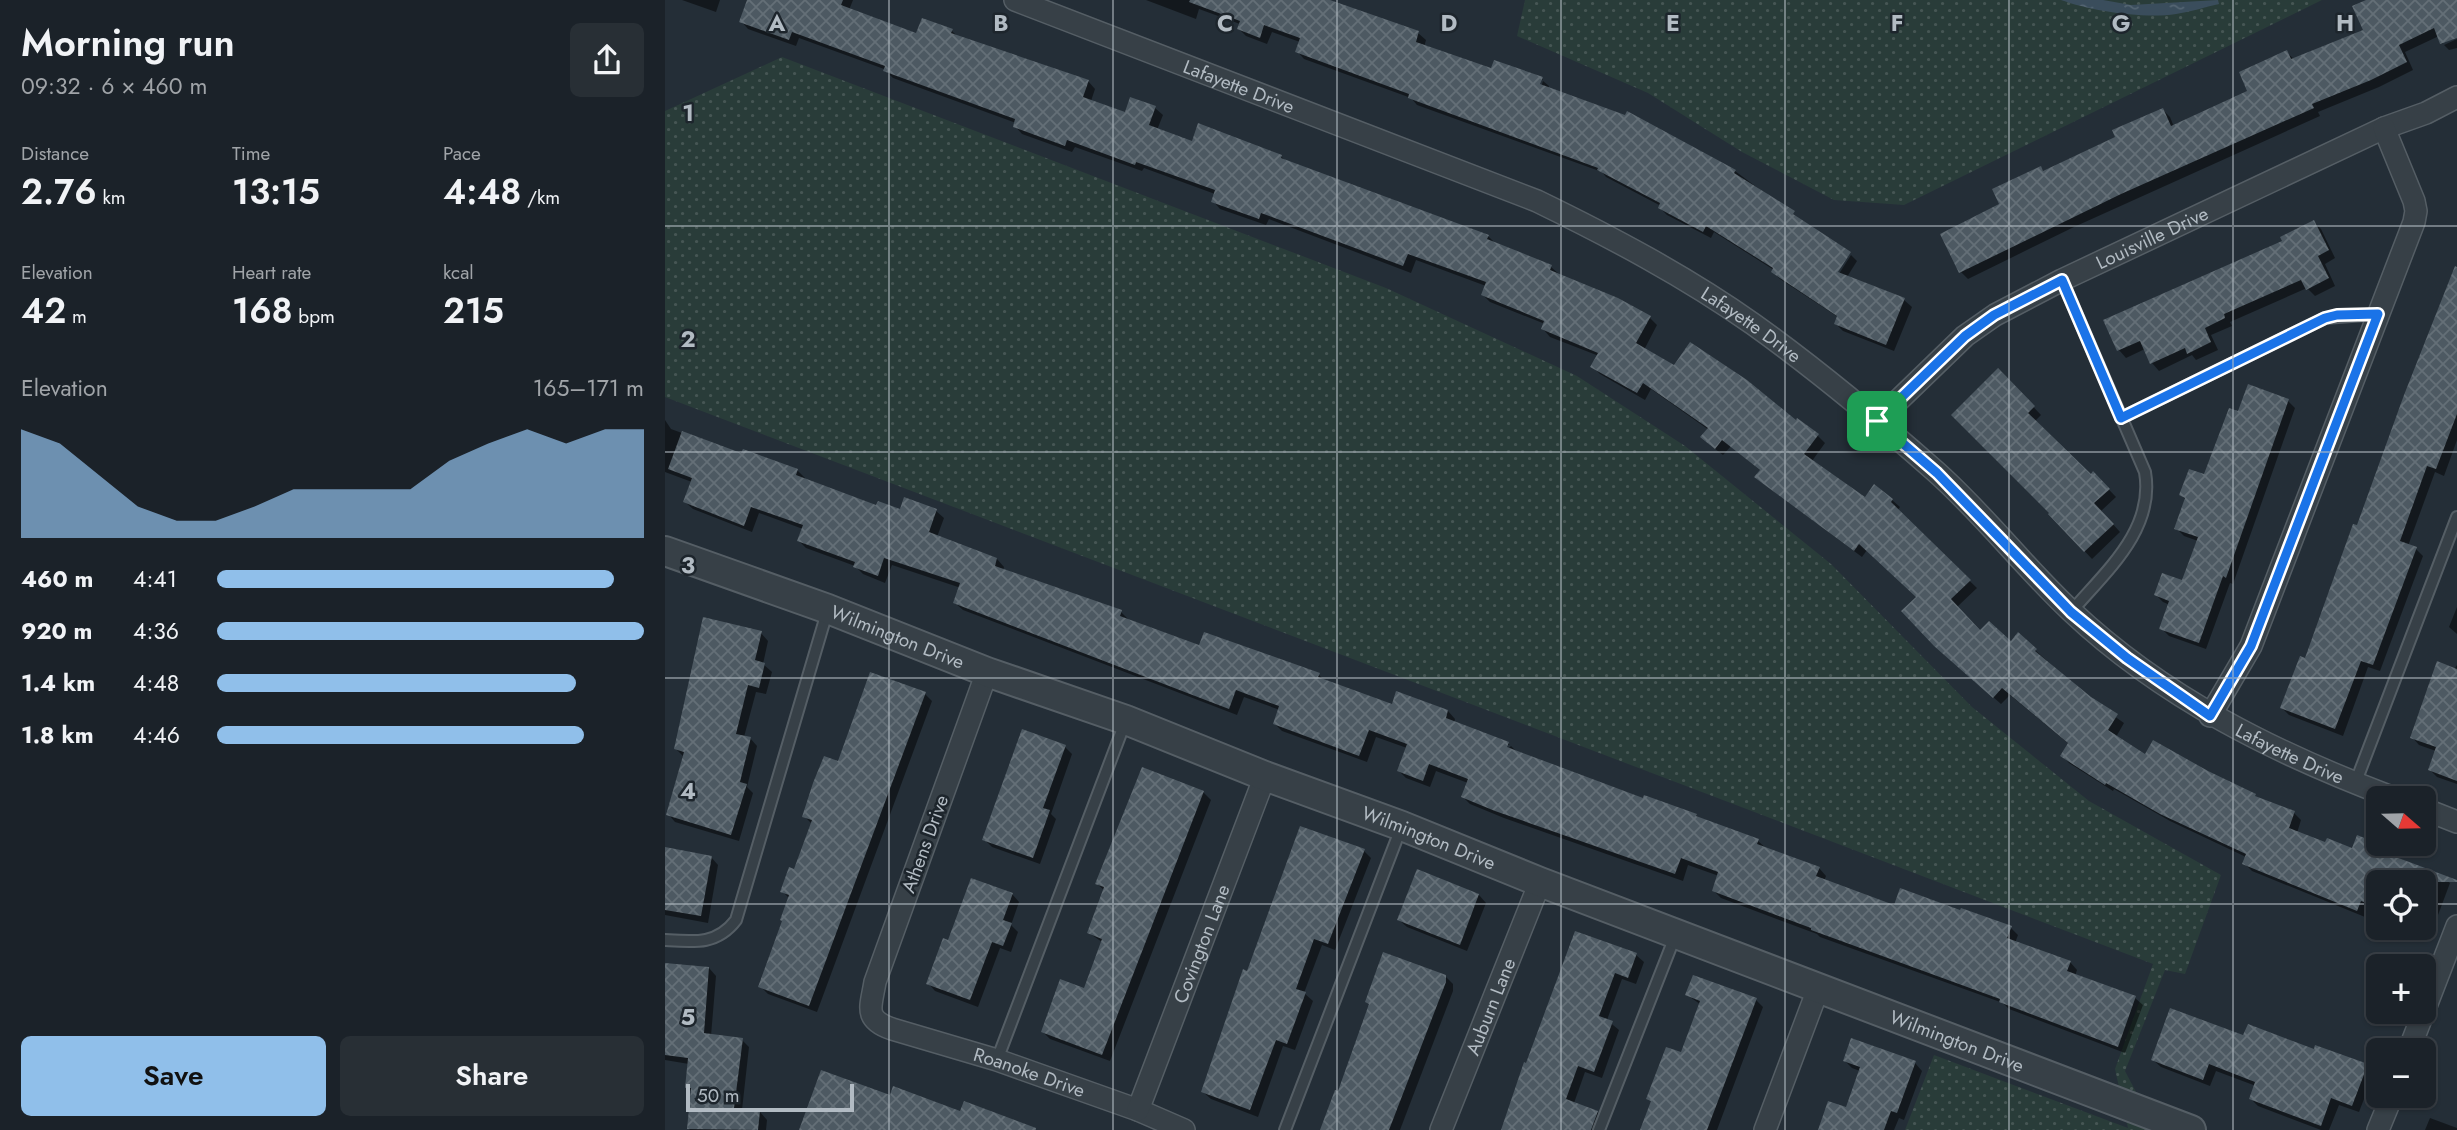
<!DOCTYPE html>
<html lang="en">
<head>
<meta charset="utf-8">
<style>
  :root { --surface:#1b2229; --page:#282f35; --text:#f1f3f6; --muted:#a0a4a8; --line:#393f46; --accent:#90bfea }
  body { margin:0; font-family:Jost,sans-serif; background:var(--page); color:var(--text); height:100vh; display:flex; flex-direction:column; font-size:26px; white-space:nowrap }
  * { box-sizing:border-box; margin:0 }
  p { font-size:23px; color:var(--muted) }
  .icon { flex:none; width:38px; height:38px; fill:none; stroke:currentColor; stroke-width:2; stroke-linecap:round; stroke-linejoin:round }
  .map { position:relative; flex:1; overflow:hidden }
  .details { display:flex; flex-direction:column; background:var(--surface); width:665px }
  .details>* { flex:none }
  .needle { width:46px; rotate:110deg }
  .buttons { position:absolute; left:1701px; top:786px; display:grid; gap:14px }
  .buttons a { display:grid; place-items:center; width:70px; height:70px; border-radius:10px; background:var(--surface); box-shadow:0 2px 5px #0004,0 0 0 2px var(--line); font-size:35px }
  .scale { position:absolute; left:21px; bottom:18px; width:168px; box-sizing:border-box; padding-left:7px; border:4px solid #b2bbc3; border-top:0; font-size:19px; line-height:24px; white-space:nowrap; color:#b2bbc3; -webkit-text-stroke:5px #1d252c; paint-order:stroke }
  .pin { position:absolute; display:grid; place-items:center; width:60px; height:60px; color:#fff; margin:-30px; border-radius:14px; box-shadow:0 4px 10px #0006 }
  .round { display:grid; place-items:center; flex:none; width:74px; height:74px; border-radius:10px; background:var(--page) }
  .head { display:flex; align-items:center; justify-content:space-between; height:119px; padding:0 21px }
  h1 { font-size:38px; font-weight:600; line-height:52px }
  .metrics { display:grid; grid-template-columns:repeat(3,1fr); gap:10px; height:119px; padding:7px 21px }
  .metrics div { display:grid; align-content:center }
  .metrics b { font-size:35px; font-weight:600 }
  .metrics small { font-size:19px; font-weight:400 }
  .metrics p { font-size:19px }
  .chart { height:196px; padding:14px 21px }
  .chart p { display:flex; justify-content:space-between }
  .chart svg { width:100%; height:126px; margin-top:7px; fill:var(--accent); opacity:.7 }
  .button { display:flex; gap:14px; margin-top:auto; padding:14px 21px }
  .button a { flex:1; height:80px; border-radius:10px; background:var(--accent); color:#111; font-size:28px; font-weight:600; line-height:80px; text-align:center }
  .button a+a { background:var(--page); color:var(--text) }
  ul { padding:0 21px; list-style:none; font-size:23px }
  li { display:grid; grid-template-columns:112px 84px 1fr; align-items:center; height:52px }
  li i { height:18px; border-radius:9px; background:var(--accent) }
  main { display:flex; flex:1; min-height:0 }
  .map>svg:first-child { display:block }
  .grass { fill:url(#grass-dots) }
  .water { fill:url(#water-ripples) }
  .shadow { fill:#0007 }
  .building { fill:url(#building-cross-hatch) }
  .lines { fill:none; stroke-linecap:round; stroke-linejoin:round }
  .service-casing { stroke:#555e65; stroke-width:14 }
  .minor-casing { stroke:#555e65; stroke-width:24 }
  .tertiary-casing { stroke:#555e65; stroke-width:32 }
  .service { stroke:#374047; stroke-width:10 }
  .minor { stroke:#374047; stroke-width:21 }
  .tertiary { stroke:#374047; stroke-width:28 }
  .route-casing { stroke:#fff; stroke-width:14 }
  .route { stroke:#1a73e8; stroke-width:9 }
  .grid { fill:none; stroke:#b2bbc3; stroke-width:2; stroke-opacity:0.55 }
  .labels { text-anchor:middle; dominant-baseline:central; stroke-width:5; stroke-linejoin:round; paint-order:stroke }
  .street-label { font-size:19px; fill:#b2bbc3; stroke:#1d252c }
  .grid-label { font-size:23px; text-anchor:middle; font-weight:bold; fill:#b2bbc3; stroke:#1d252c; stroke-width:5; stroke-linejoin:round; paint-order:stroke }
</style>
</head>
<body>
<main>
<section class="details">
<div class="head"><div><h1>Morning run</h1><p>09:32 · 6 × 460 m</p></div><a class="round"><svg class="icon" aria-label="share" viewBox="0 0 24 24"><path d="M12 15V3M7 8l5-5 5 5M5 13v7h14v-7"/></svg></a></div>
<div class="metrics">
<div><p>Distance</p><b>2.76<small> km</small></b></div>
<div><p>Time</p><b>13:15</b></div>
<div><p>Pace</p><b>4:48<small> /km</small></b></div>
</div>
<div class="metrics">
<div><p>Elevation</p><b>42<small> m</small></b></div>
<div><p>Heart rate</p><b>168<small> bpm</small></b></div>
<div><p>kcal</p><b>215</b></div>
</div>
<div class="chart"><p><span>Elevation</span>165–171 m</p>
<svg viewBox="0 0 160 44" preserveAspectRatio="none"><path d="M0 44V6L10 11L20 22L30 33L40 38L50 38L60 33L70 27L80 27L90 27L100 27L110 17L120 11L130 6L140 11L150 6L160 6V44z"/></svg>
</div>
<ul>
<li><b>460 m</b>4:41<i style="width:93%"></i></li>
<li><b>920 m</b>4:36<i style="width:100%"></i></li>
<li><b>1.4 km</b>4:48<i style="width:84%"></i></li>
<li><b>1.8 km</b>4:46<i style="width:86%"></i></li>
</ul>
<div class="button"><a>Save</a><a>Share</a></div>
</section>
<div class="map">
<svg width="1792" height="1130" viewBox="0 0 1792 1130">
  <defs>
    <pattern id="grass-dots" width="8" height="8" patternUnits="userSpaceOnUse" patternTransform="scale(1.75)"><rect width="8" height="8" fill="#293c39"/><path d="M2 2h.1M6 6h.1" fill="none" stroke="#465654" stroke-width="1.8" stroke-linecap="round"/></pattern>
    <pattern id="water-ripples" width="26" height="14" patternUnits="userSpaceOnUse" patternTransform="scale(1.75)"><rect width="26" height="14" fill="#3a4d5c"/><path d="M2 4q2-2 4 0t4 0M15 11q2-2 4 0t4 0" fill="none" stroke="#546572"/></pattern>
    <pattern id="building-cross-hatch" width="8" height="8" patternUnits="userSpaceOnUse" patternTransform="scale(1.75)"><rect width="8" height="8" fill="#4d5962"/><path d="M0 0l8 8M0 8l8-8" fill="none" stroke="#646f77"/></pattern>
  </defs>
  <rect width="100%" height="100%" fill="#242e37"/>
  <g class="grass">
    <polygon points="860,0 1657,0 1239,205 1169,200 1077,152 983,93 852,36"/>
    <polygon points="117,57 721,288 912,376 1020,446 1166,564 1307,707 1424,801 1556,875 1520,974 1500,970 1460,1071 1491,1130 1240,1130 1269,1055 1463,1128 1450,1069 1488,964 0,397 0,111"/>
  </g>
  <path class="water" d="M1396 0H1438L1466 5 1553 0 1554 4C1540 7 1525 12 1511 14 1479 19 1426 11 1396 0Z"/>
  <g class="shadow">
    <polygon points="17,0 55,0 51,12"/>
    <polygon points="84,0 188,0 184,10 252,35 287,31 292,36 423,81 430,89 426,101 461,114 490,108 498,115 492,130 528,143 616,156 621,162 823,236 831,244 886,267 894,274 985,318 992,325 979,350 1010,367 1131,423 1133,421 1153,436 1160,443 1147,461 1200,499 1227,500 1235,507 1232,511 1312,588 1292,607 1316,632 1370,650 1425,699 1459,723 1451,737 1481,756 1542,773 1593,799 1629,813 1636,820 1632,833 1661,844 1688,850 1716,847 1724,854 1777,876 1785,883 1767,931 1758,928 1759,882 1713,882 1713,911 1704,907 1700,917 1587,871 1579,863 1581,857 1505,821 1449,789 1448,791 1404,763 1397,755 1404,744 1345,695 1336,704 1279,654 1253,597 1202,550 1197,557 1099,484 1096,471 1066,446 1058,455 1045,445 1044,430 986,389 980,400 935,374 928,367 934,356 885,337 878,329 880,324 825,302 818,295 821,286 751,260 746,273 604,219 601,225 555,209 548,201 550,194 479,168 477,171 410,147 407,152 357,134 350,126 351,123 228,78 219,69 134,38 131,46 83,29 76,21"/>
    <polygon points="481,0 661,0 753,33 761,40 759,47 827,71 877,79 878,80 875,80 874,93 878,81 884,86 883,89 1070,171 1136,220 1170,280 1186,255 1192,261 1182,277 1239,300 1247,307 1229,351 1178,331 1171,324 1173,317 1115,279 1108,272 1109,270 1049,232 1046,238 1002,215 995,208 996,206 941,177 937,172 752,105 746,98 639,59 632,51 635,42 607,32 602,44 581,36 574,29 575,24 534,9 531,19"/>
    <polygon points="1705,0 1792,0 1792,36 1778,41 1778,44 1774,36 1740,52 1748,70 1714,87 1653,112 1655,116 1409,227 1303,279 1296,272 1336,204 1375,168 1380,172 1452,138 1498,110 1505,117 1509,127 1585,91 1621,52 1629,59 1700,31"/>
    <polygon points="1792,39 1792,48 1784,50 1779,45"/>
    <polygon points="1649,222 1656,229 1670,258 1660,264 1670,286 1650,296 1642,288 1565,322 1567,326 1546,335 1553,350 1531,360 1527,355 1494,371 1487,363 1480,349 1461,358 1454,350 1440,321 1619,242"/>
    <polygon points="1792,266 1792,440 1779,476 1770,472 1743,546 1751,549 1758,556 1715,671 1703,667 1678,736 1624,715 1617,708 1641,660"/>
    <polygon points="1333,370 1376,415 1369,422 1426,476 1428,473 1451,497 1436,511 1455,532 1427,559 1385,514"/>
    <polygon points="1623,401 1630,408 1568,584 1565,583 1541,649 1504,636 1496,628 1505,605 1498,602 1491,595 1518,582 1533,541 1519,536 1511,528 1521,500 1516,495 1540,476 1574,414"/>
    <polygon points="0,420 6,429 77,455 132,470 140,478 139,480 212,507 236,511 271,511 279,518 272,537 332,559 339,567 338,570 456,612 463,619 535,647 654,675 661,682 728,706 783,711 790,719 789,723 843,744 845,745 841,745 841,751 846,746 852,752 979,800 1031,815 1036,820 1093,841 1102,849 1154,868 1161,876 1159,881 1230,907 1346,928 1353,935 1350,943 1405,962 1412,970 1410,976 1470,998 1478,1005 1460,1053 1344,1009 1338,1003 1155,937 1152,934 1056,898 1049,891 1054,876 1023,865 1018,881 839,818 805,804 798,797 803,783 771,771 765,787 741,778 734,771 742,748 711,737 702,762 617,731 610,724 615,710 579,697 572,715 298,610 290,603 296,588 227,565 220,583 198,574 190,566 141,548 134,541 138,529 94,513 87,532 28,509 20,502 27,482 0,472"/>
    <polygon points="1792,607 1792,634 1784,627"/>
    <polygon points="96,633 103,641 98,664 107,672 101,694 91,692 79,737 85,738 92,746 82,787 88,793 74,841 10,822 3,814 18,756 11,749"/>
    <polygon points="1792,665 1792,784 1772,777 1765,770 1771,751 1754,745 1747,737"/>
    <polygon points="260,694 267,701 152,1012 103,994 95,986 119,922 124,898 117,891 130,871 147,824 139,816 174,763"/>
    <polygon points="400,747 407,754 386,814 391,819 375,864 327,847 319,839"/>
    <polygon points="538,792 546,800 445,1061 385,1039 378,1032 420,990 437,942 424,933 440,891 432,884"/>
    <polygon points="0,849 46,857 53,865 43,923 0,915"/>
    <polygon points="699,851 706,858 670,950 657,945 639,993 648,1001 630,1050 618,1046 593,1117 546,1099 538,1092 583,973"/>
    <polygon points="347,894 354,902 346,925 353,932 346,952 335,948 313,1007 270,991 263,983 284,943"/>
    <polygon points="814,895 821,903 802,951 742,927 734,920"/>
    <polygon points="911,933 971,955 979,962 971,984 957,979 942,1020 954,1030 937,1078 920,1072 909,1103 932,1112 940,1120 936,1130 837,1130"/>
    <polygon points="0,965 44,968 51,976 46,1036 77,1040 84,1047 77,1110 95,1112 102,1120 101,1130 25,1130 23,1128 27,1092 22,1087 24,1064 0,1060"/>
    <polygon points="780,976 788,984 788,991 735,1130 657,1130 674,1093"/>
    <polygon points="1022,995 1091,1000 1098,1007 1052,1130 977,1130 1017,1055 1035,1004"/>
    <polygon points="1579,1038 1650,1051 1702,1066 1709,1073 1694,1112 1674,1105 1664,1130 1656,1130 1593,1106 1586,1099 1591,1086 1551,1071 1545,1086 1496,1067 1488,1060"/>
    <polygon points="1180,1061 1250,1063 1257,1071 1239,1120 1234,1118 1229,1130 1154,1130 1182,1109 1195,1071 1187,1068"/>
    <polygon points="1765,1118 1792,1128 1792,1130 1760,1130"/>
  </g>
  <g class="building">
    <polygon points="82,0 178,0 176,5 251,33 257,18 288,29 286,33 424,80 418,97 460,112 465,97 491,106 484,125 527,141 533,123 559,133 617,155 616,158 824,235 822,239 887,265 885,270 953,298 986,316 971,343 1009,365 1025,342 1082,380 1131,420 1132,418 1154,434 1139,454 1200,497 1209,484 1228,499 1226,502 1306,580 1286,599 1315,630 1324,621 1346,641 1353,632 1372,649 1370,651 1426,697 1453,714 1443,730 1480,754 1488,740 1543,771 1591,794 1590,796 1630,811 1624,828 1660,842 1662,838 1687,848 1692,835 1717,845 1715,851 1792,880 1792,882 1713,882 1713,907 1696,901 1692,911 1577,864 1581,854 1495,814 1441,783 1440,785 1395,756 1403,743 1337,688 1328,698 1269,646 1236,611 1251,597 1194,544 1189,551 1089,477 1095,470 1057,440 1050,449 1035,437 1043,428 978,383 972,393 925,367 933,353 876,329 879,321 816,295 821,282 743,254 738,266 596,213 594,219 546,202 550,190 471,162 470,165 402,140 400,146 348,127 350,119 218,71 220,66 127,32 124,40 74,22"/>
    <polygon points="525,0 665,0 754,31 751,42 826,68 829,60 878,77 875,84 960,115 962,111 1071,170 1069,173 1130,211 1128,214 1186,252 1173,272 1240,298 1221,345 1169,324 1172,316 1106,272 1108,268 1041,226 1038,232 993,208 995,203 932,170 933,168 743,98 744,94 630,52 635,38 599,25 595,38 572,29 575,21 524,2"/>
    <polygon points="1701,0 1792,0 1792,38 1775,44 1769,28 1734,45 1742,62 1706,80 1647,104 1649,108 1456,194 1294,273 1275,234 1334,204 1327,189 1376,166 1378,171 1450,137 1447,130 1498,108 1506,126 1582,91 1574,72 1622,50 1626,59 1698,30 1687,6"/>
    <polygon points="1649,220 1664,250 1653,256 1664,278 1641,290 1636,280 1559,314 1560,318 1540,328 1546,342 1522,354 1520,348 1485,364 1475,341 1452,351 1438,320 1617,241 1615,237"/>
    <polygon points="1790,266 1792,267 1792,414 1771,469 1762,466 1735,541 1752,547 1708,665 1696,661 1670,729 1615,708 1635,656 1640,658 1688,524 1692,525 1739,395"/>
    <polygon points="1333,368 1370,406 1363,413 1426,474 1428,471 1445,489 1429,503 1449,524 1419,552 1383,514 1384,513 1286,415"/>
    <polygon points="1583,384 1624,399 1561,578 1558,576 1534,643 1494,629 1504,601 1489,595 1497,573 1517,580 1533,537 1509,529 1520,498 1514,495 1524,469 1539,474 1564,408 1573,411"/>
    <polygon points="17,431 76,453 78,449 133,469 131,475 211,505 213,501 235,509 239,497 272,509 264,532 332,558 330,566 457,610 455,616 534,645 539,632 655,673 653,677 727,704 731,691 783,710 781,718 844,742 842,747 978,798 979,795 1032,814 1031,816 1094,839 1092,844 1155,867 1151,876 1229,905 1235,888 1295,910 1296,908 1347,926 1342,938 1406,961 1402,971 1471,996 1453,1047 1334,1002 1335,999 1146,930 1146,928 1047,891 1053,872 1016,858 1010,874 830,811 796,797 803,779 764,764 758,781 732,771 742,744 704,730 694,756 608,724 614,706 571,690 564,709 288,603 295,583 219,558 213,576 188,567 190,562 132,541 138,525 86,507 79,526 18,502 27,478 3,469"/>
    <polygon points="38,617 97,631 90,660 100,663 94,688 83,685 71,734 86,737 75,782 82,784 66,835 1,815 19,752 9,749"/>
    <polygon points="1772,661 1792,669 1792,781 1763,770 1771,747 1745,738"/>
    <polygon points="205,672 261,692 144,1006 93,987 117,921 115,920 124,895 115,892 124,867 129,869 147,820 137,817 148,783 159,756 173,761"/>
    <polygon points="357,729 401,745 378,808 385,810 368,858 317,840"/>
    <polygon points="477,767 539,791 437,1055 376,1032 395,979 419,988 437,939 422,933 439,887 430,884"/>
    <polygon points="635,826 700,849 663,944 649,939 631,989 641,992 622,1044 611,1040 585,1110 536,1092 578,969 582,971"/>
    <polygon points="0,847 47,856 36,916 0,910"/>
    <polygon points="752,869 814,894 795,945 732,920"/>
    <polygon points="306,878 348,893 338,920 347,923 338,946 327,942 305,1000 261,984 278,938 283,940"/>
    <polygon points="910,931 972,953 963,978 950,973 934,1016 948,1021 929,1072 913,1066 901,1099 933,1111 926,1130 836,1130 859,1062 861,1063"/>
    <polygon points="718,952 781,975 781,982 724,1130 655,1130 670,1090 673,1091 704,1004 700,1002"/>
    <polygon points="0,963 44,967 39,1033 78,1038 69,1108 95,1111 93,1130 22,1129 26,1088 20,1088 23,1058 0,1055"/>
    <polygon points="1028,975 1092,998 1042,1130 975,1130 986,1101 981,1099 1001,1047 1016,1052 1035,1001 1020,995"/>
    <polygon points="1505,1008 1578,1035 1583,1024 1649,1049 1650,1045 1703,1064 1687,1106 1666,1098 1656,1126 1584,1099 1590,1082 1544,1064 1538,1080 1486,1060"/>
    <polygon points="1186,1038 1251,1061 1232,1113 1226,1111 1219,1130 1153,1130 1163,1101 1181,1107 1195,1067 1178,1061"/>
    <polygon points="156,1070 225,1095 228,1086 295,1111 299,1101 371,1128 371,1130 134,1130"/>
  </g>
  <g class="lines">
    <defs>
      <g id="service">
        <path d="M1397 280 1480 472C1490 530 1441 571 1406 612"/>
        <polyline points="1456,418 1660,318 1713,314"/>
        <polyline points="1690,784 1792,517"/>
        <path d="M0 940C29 942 52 945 71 920L163 609"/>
        <polyline points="332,1060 461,720"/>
        <polyline points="620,1130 736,828"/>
        <polyline points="934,1130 1011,934"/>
      </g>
      <g id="minor">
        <path id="s1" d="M350 0 872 201C946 237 1020 276 1088 324 1151 369 1211 419 1269 470 1318 513 1358 566 1406 611 1498 698 1612 754 1729 798"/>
        <path id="s2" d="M1212 421 1300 336 1330 315 1397 280 1719 128 1761 113 1792 97"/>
        <path id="s3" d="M322 672 210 982C206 1007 198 1019 227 1029L332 1060 473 1110 519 1130"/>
        <polyline points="1545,716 1586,646 1749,222 1751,211 1749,201 1719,128"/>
        <polyline points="1759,809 1792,822"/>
        <polyline points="1744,1050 1792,926"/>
        <path id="s4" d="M473 1110 600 776"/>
        <path id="s5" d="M776 1130 875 882"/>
        <polyline points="1100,1130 1153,989"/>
        <polyline points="1713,1130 1727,1096"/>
      </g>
      <g id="tertiary">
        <path id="s6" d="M0 551 163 609 322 672 461 720 600 776 737 826 875 882 1526 1130"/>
      </g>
    </defs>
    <use href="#service" class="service-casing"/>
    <use href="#minor" class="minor-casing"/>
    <use href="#tertiary" class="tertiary-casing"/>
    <use href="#service" class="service"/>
    <use href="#minor" class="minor"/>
    <use href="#tertiary" class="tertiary"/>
  </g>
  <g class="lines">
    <defs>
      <polygon id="route" points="1397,280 1456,418 1660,318 1672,315 1713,314 1586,646 1545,716 1462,658 1406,612 1272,473 1212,421 1300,336 1329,315"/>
    </defs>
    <use href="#route" class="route-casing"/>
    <use href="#route" class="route"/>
  </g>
  <path class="grid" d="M224 0V1130M448 0V1130M672 0V1130M896 0V1130M1120 0V1130M1344 0V1130M1568 0V1130M0 226H1792M0 452H1792M0 678H1792M0 904H1713M1759 904H1792"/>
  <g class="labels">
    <g class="street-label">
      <text stroke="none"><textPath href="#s1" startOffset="240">Lafayette Drive</textPath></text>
      <text stroke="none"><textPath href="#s2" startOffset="334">Louisville Drive</textPath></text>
      <text stroke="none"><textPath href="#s1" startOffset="807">Lafayette Drive</textPath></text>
      <text stroke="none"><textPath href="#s6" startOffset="248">Wilmington Drive</textPath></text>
      <text stroke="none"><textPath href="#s1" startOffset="1500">Lafayette Drive</textPath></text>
      <text stroke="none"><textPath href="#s6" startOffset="816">Wilmington Drive</textPath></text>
      <text transform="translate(260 844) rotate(-70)">Athens Drive</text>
      <text stroke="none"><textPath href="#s4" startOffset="178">Covington Lane</textPath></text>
      <text stroke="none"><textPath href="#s5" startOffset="133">Auburn Lane</textPath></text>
      <text stroke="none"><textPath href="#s6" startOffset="1382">Wilmington Drive</textPath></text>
      <text stroke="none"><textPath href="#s3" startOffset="532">Roanoke Drive</textPath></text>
    </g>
  </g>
  <g class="grid-label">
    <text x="112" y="31">A</text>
    <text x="336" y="31">B</text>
    <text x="560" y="31">C</text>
    <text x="784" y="31">D</text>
    <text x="1008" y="31">E</text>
    <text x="1232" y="31">F</text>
    <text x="1456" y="31">G</text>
    <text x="1680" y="31">H</text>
    <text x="23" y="121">1</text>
    <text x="23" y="347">2</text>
    <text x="23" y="573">3</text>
    <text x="23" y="799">4</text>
    <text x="23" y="1025">5</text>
  </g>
</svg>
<div class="buttons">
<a><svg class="needle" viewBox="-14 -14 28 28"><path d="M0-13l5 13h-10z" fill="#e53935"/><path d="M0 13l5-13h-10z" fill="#a0a4a8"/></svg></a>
<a><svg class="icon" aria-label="locate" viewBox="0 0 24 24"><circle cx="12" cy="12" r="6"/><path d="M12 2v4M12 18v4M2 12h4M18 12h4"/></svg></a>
<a>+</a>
<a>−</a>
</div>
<div class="scale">50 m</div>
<div class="pin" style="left:1212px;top:421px;background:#1e9e55"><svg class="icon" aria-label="arrive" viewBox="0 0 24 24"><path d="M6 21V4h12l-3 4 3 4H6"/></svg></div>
</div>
</main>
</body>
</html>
